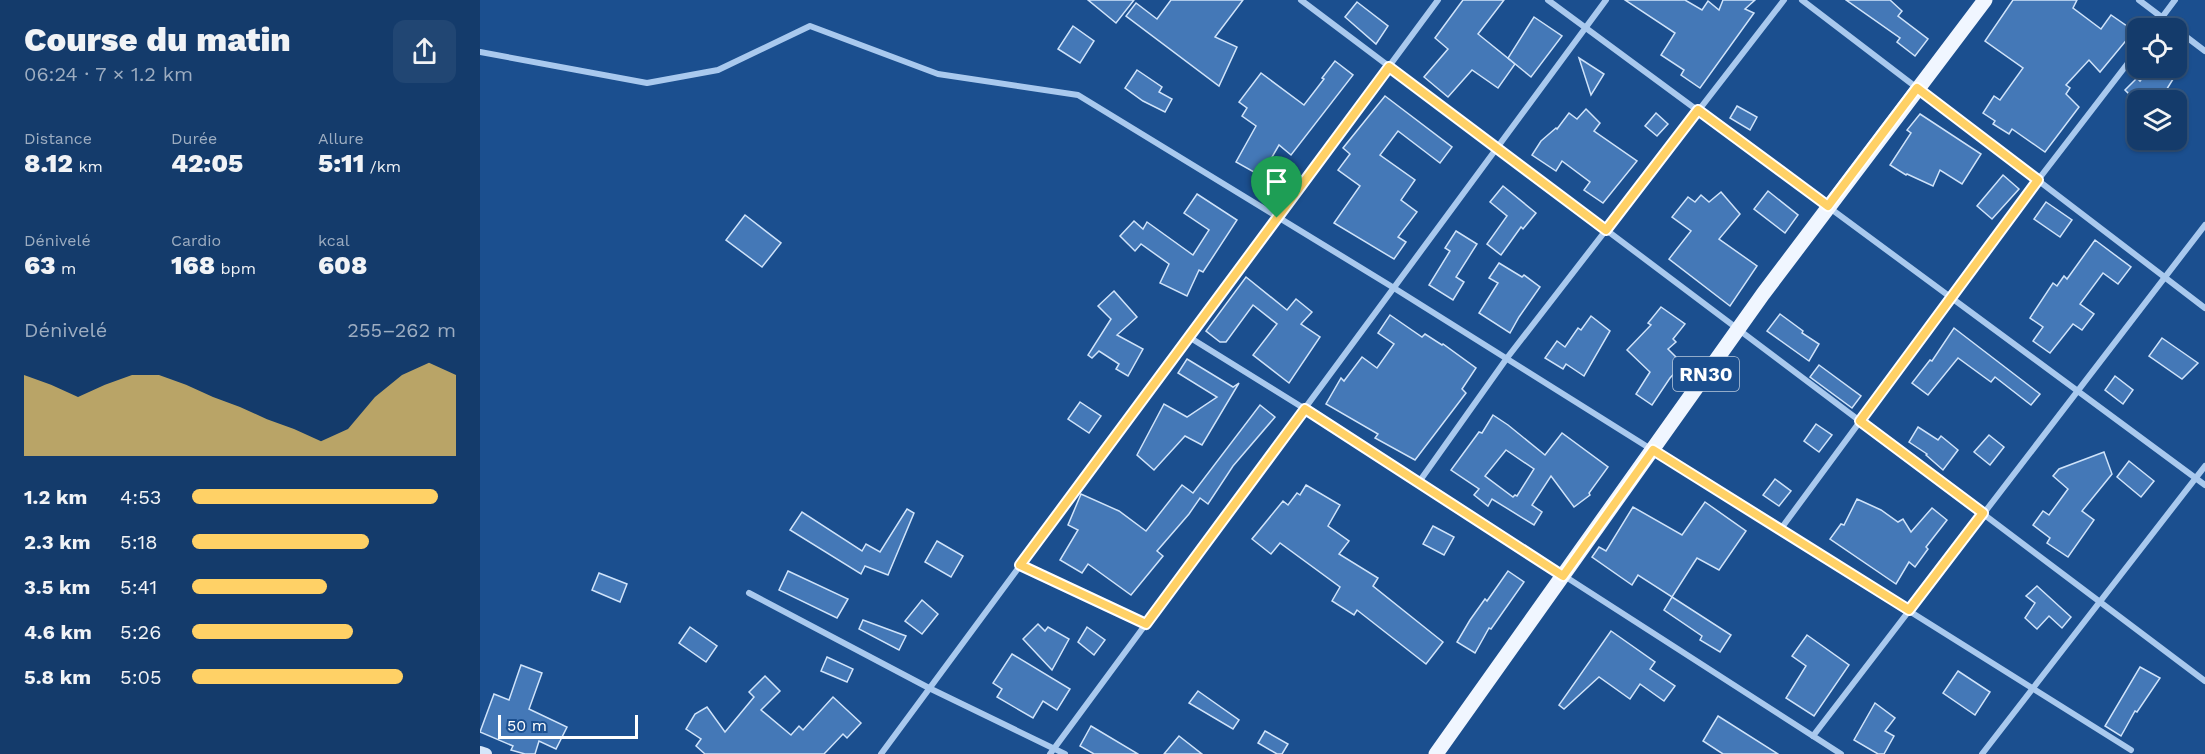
<!DOCTYPE html>
<html lang="fr">
<head>
<meta charset="utf-8">
<style>
  :root { --surface:#143b6b; --page:#214673; --text:#f1f3f6; --muted:#9dadc1; --line:#33557e; --accent:#ffd166 }
  body { margin:0; font-family:"Work Sans",sans-serif; background:var(--page); color:var(--text); height:100vh; display:flex; flex-direction:column; font-size:22px; white-space:nowrap }
  * { box-sizing:border-box; margin:0 }
  p { font-size:20px; color:var(--muted) }
  .icon { flex:none; width:33px; height:33px; fill:none; stroke:currentColor; stroke-width:2; stroke-linecap:round; stroke-linejoin:round }
  .map { position:relative; flex:1; overflow:hidden }
  .drawer { display:flex; flex-direction:column; background:var(--surface); width:480px }
  .drawer>* { flex:none }
  .fabs { position:absolute; left:1647px; top:18px; display:grid; gap:12px }
  .fabs a { display:grid; place-items:center; width:60px; height:60px; border-radius:12px; background:var(--surface); box-shadow:0 2px 4px #0004,0 0 0 2px var(--line); font-size:30px }
  .scale { position:absolute; left:18px; bottom:15px; width:140px; box-sizing:border-box; padding-left:6px; border:3px solid #fff; border-top:0; font-size:16px; line-height:21px; white-space:nowrap; color:#fff; -webkit-text-stroke:4px #1b4f8f; paint-order:stroke }
  .pin { position:absolute; display:grid; place-items:center; width:51px; height:51px; color:#fff; margin:-62px -26px; border-radius:50% 50% 50% 0; rotate:-45deg; box-shadow:0 0 6px #0007 }
  .pin .icon { rotate:45deg }
  .round { display:grid; place-items:center; flex:none; width:63px; height:63px; border-radius:12px; background:var(--page) }
  .overview { display:flex; align-items:center; justify-content:space-between; height:102px; padding:0 24px }
  h1 { font-size:33px; font-weight:800; line-height:45px }
  .metrics { display:grid; grid-template-columns:repeat(3,1fr); gap:9px; height:102px; padding:6px 24px }
  .metrics div { display:grid; align-content:center }
  .metrics b { font-size:26px; font-weight:800 }
  .metrics small { font-size:16px; font-weight:400 }
  .metrics p { font-size:16px }
  .chart { height:168px; padding:12px 24px }
  .chart p { display:flex; justify-content:space-between }
  .chart svg { width:100%; height:108px; margin-top:6px; fill:var(--accent); opacity:.7 }
  ul { padding:0 24px; list-style:none; font-size:20px }
  li { display:grid; grid-template-columns:96px 72px 1fr; align-items:center; height:45px }
  li i { height:15px; border-radius:8px; background:var(--accent) }
  main { display:flex; flex:1; min-height:0 }
  .map>svg:first-child { display:block }
  .building { fill:#4478b7; stroke:#cfe3fa; stroke-width:1.5; fill-rule:evenodd }
  .lines { fill:none; stroke-linecap:round; stroke-linejoin:round }
  .street { stroke:#a9c9ee; stroke-width:6 }
  .secondary { stroke:#d6e6fa; stroke-width:12 }
  .primary { stroke:#f0f6ff; stroke-width:15 }
  .route-casing { stroke:#fff; stroke-width:12 }
  .route { stroke:#ffd166; stroke-width:8 }
  .labels { text-anchor:middle; dominant-baseline:central; stroke-width:6; stroke-linejoin:round; paint-order:stroke }
  .shield { fill:#1b4f8f; stroke:#bbcadd; stroke-width:1.5 }
  .shield-label { font-size:20px; font-weight:bold; fill:#fff }
</style>
</head>
<body>
<main>
<section class="drawer">
<div class="overview"><div><h1>Course du matin</h1><p>06:24 · 7 × 1.2 km</p></div><a class="round"><svg class="icon" aria-label="share" viewBox="0 0 24 24"><path d="M12 15V3M7 8l5-5 5 5M5 13v7h14v-7"/></svg></a></div>
<div class="metrics">
<div><p>Distance</p><b>8.12<small> km</small></b></div>
<div><p>Durée</p><b>42:05</b></div>
<div><p>Allure</p><b>5:11<small> /km</small></b></div>
</div>
<div class="metrics">
<div><p>Dénivelé</p><b>63<small> m</small></b></div>
<div><p>Cardio</p><b>168<small> bpm</small></b></div>
<div><p>kcal</p><b>608</b></div>
</div>
<div class="chart"><p><span>Dénivelé</span>255–262 m</p>
<svg viewBox="0 0 160 44" preserveAspectRatio="none"><path d="M0 44V11L10 15L20 20L30 15L40 11L50 11L60 15L70 20L80 24L90 29L100 33L110 38L120 33L130 20L140 11L150 6L160 11V44z"/></svg>
</div>
<ul>
<li><b>1.2 km</b>4:53<i style="width:93%"></i></li>
<li><b>2.3 km</b>5:18<i style="width:67%"></i></li>
<li><b>3.5 km</b>5:41<i style="width:51%"></i></li>
<li><b>4.6 km</b>5:26<i style="width:61%"></i></li>
<li><b>5.8 km</b>5:05<i style="width:80%"></i></li>
</ul>
</section>
<div class="map">
<svg width="1725" height="754" viewBox="0 0 1725 754">
  <rect width="100%" height="100%" fill="#1b4f8f"/>
  <g class="building">
    <polygon points="608,0 654,0 636,23"/>
    <polygon points="691,0 763,0 735,37 757,47 739,86 646,16 656,3 677,19"/>
    <polygon points="983,0 1024,0 998,34 1035,64 1018,88 992,70 968,97 944,77 968,49 955,38"/>
    <polygon points="1145,0 1205,0 1222,10 1228,1 1239,10 1243,0 1275,0 1265,9 1274,13 1220,88 1201,75 1204,70 1181,55 1195,33"/>
    <polygon points="1366,0 1410,0 1422,11 1418,16 1448,39 1435,56 1417,42 1420,38"/>
    <polygon points="1533,0 1597,0 1593,8 1621,29 1631,15 1654,31 1620,72 1609,60 1586,85 1590,88 1586,94 1599,107 1565,152 1532,129 1529,134 1513,124 1515,121 1503,113 1514,96 1520,100 1543,68 1505,41"/>
    <polygon points="877,2 908,26 896,44 865,17"/>
    <polygon points="1054,17 1082,36 1051,77 1028,58"/>
    <polygon points="593,26 614,41 600,63 578,49"/>
    <polygon points="1099,58 1124,74 1111,95"/>
    <polygon points="855,61 873,75 811,155 799,145 781,176 756,162 776,126 762,116 767,108 759,102 781,73 824,105 844,79 842,78"/>
    <polygon points="1670,68 1700,68 1680,100 1655,100 1645,90 1657,78 1660,81"/>
    <polygon points="657,70 682,87 679,92 692,99 685,112 663,101 645,88"/>
    <polygon points="905,96 972,147 960,163 918,131 900,155 935,180 921,200 937,212 918,237 926,242 914,259 854,223 880,186 858,170 870,154 863,148"/>
    <polygon points="1257,106 1277,117 1270,130 1250,118"/>
    <polygon points="1106,109 1120,123 1114,131 1157,161 1123,203 1104,190 1110,182 1082,161 1076,171 1052,155 1061,141 1076,128 1077,129 1089,113 1097,119"/>
    <polygon points="1176,113 1188,124 1177,136 1165,126"/>
    <polygon points="1440,114 1501,154 1482,184 1460,170 1453,186 1427,174 1426,175 1410,165 1431,133 1427,130"/>
    <polygon points="1523,175 1539,189 1512,219 1497,206"/>
    <polygon points="1023,186 1056,213 1043,229 1041,227 1021,255 1007,244 1027,216 1010,202"/>
    <polygon points="1288,191 1318,215 1305,233 1274,209"/>
    <polygon points="1241,192 1260,214 1239,239 1277,266 1250,306 1189,259 1211,231 1192,217 1208,197 1215,202 1221,195 1229,202"/>
    <polygon points="717,194 757,220 723,272 719,270 707,296 680,283 689,264 661,244 655,251 640,236 654,221 663,229 667,222 713,255 729,230 704,213"/>
    <polygon points="1566,202 1592,220 1580,237 1554,219"/>
    <polygon points="265,215 301,243 282,267 246,240"/>
    <polygon points="976,231 997,244 976,277 984,282 973,300 949,285 970,251 965,248"/>
    <polygon points="1615,240 1651,267 1638,284 1623,273 1600,304 1614,314 1602,330 1593,324 1570,353 1553,341 1563,327 1550,318 1573,283 1577,286 1584,276 1587,279"/>
    <polygon points="1019,263 1042,277 1044,275 1060,287 1039,317 1030,333 999,313 1018,283 1009,278"/>
    <polygon points="766,277 807,310 816,299 832,312 821,324 840,337 809,383 773,355 797,324 773,305 746,342 740,342 726,331"/>
    <polygon points="634,291 657,317 637,335 663,349 648,376 636,369 639,364 619,351 612,358 608,355 631,319 618,306"/>
    <polygon points="1181,307 1205,324 1193,339 1196,342 1188,349 1203,364 1190,378 1172,405 1156,394 1170,372 1147,350 1171,325 1168,323"/>
    <polygon points="1300,314 1323,331 1322,333 1339,344 1329,361 1287,331"/>
    <polygon points="910,315 942,337 945,334 962,345 963,344 996,368 982,389 986,393 935,460 895,438 898,434 846,404 861,378 864,381 882,357 897,368 914,344 898,333"/>
    <polygon points="1111,316 1130,331 1104,376 1086,364 1083,369 1065,358 1077,341 1085,347 1098,328 1101,330"/>
    <polygon points="1474,328 1560,394 1551,405 1515,377 1511,382 1478,358 1448,395 1432,383 1450,360 1452,361"/>
    <polygon points="1682,338 1718,363 1702,379 1669,356"/>
    <polygon points="707,359 753,387 759,383 722,445 705,436 674,470 657,455 684,404 707,417 737,397 698,373"/>
    <polygon points="1339,365 1381,396 1372,408 1330,377"/>
    <polygon points="1635,376 1653,390 1643,404 1625,390"/>
    <polygon points="600,402 621,416 609,433 588,419"/>
    <polygon points="780,405 795,417 753,466 728,504 720,498 709,514 677,551 683,556 651,595 608,564 602,573 580,560 598,530 588,525 601,494 639,511 666,531 702,485 713,493"/>
    <path d="M1013 415 1028 425 1065 455 1082 433 1128 467 1109 493 1110 495 1094 507 1071 476 1052 505 1062 512 1054 525 1012 499 1008 506 994 495 999 489 971 470 999 432 1002 433ZM1026 450 1054 469 1037 496 1035 495 1033 497 1005 476Z"/>
    <polygon points="1336,424 1352,435 1339,452 1324,441"/>
    <polygon points="1438,427 1458,440 1461,436 1478,450 1463,470 1446,455 1447,454 1429,442"/>
    <polygon points="1509,435 1524,447 1510,465 1494,452"/>
    <polygon points="1624,452 1632,474 1602,511 1614,520 1588,557 1567,543 1570,538 1553,525 1563,511 1569,515 1588,489 1573,476 1579,469"/>
    <polygon points="1649,461 1674,481 1661,497 1637,477"/>
    <polygon points="1295,479 1311,491 1299,506 1283,495"/>
    <polygon points="826,485 860,505 848,526 869,541 859,554 898,578 893,586 963,642 946,664 877,610 874,615 852,601 860,587 800,543 791,554 772,539 803,501 808,505 817,493 820,495"/>
    <polygon points="1377,499 1401,510 1418,522 1423,519 1431,532 1452,508 1467,520 1446,547 1448,549 1435,567 1429,562 1416,584 1350,539 1361,524 1364,525"/>
    <polygon points="1225,502 1266,531 1239,570 1217,558 1192,597 1158,575 1152,585 1112,557 1119,547 1126,551 1153,507 1202,535"/>
    <polygon points="427,509 434,513 408,575 385,566 381,574 310,530 322,512 382,551 386,544 400,552"/>
    <polygon points="953,526 974,537 964,555 943,544"/>
    <polygon points="457,541 483,556 471,577 445,562"/>
    <polygon points="308,571 368,599 357,618 299,590"/>
    <polygon points="1028,571 1044,582 1011,629 1009,628 995,653 977,642 990,620 1005,599 1007,601"/>
    <polygon points="119,573 147,584 140,602 112,590"/>
    <polygon points="1557,586 1591,617 1582,628 1569,616 1557,629 1545,618 1555,603 1546,596"/>
    <polygon points="1192,597 1251,635 1240,652 1220,640 1222,636 1184,610"/>
    <polygon points="442,600 458,614 442,634 425,621"/>
    <polygon points="383,620 426,636 419,650 379,629"/>
    <polygon points="558,624 565,631 568,627 589,639 572,670 543,639"/>
    <polygon points="210,627 237,646 226,662 199,643"/>
    <polygon points="607,627 625,640 614,655 598,642"/>
    <polygon points="1131,631 1175,662 1170,669 1195,686 1184,701 1160,684 1150,699 1119,677 1084,709 1079,705"/>
    <polygon points="1327,635 1369,665 1334,716 1306,698 1326,666 1312,656"/>
    <polygon points="532,654 590,689 577,710 563,701 553,718 517,697 522,689 513,683"/>
    <polygon points="347,657 373,669 367,682 341,671"/>
    <polygon points="41,665 62,673 49,709 87,727 76,749 59,741 55,754 45,754 31,750 33,746 0,732 14,694 29,700"/>
    <polygon points="1660,667 1680,678 1657,712 1655,711 1641,736 1625,726"/>
    <polygon points="1478,671 1510,692 1495,715 1463,693"/>
    <polygon points="285,676 300,691 281,710 311,735 319,726 323,730 353,697 381,723 367,738 363,734 344,754 225,754 216,746 221,739 206,729 215,714 227,707 245,732 274,697 269,692"/>
    <polygon points="718,691 759,720 753,729 709,703"/>
    <polygon points="1395,703 1415,718 1405,731 1414,736 1404,754 1398,754 1374,740"/>
    <polygon points="1238,716 1298,754 1243,754 1223,741"/>
    <polygon points="611,726 658,754 614,754 600,746"/>
    <polygon points="785,731 808,744 802,754 797,754 778,743"/>
    <polygon points="699,736 722,754 684,754"/>
  </g>
  <g class="lines">
    <g class="street">
      <polyline points="821,0 1725,681"/>
      <polyline points="1068,0 1725,485"/>
      <polyline points="1322,0 1725,308"/>
      <polyline points="1659,0 1696,28"/>
      <polyline points="1674,28 1695,0"/>
      <polyline points="1696,29 1725,51"/>
      <polyline points="0,52 167,83 238,70 330,26 458,74 598,95 914,288 1651,750"/>
      <polyline points="709,337 825,409 1361,754"/>
      <polyline points="939,482 1027,358 1304,0"/>
      <polyline points="1300,530 1558,180 1658,50"/>
      <polyline points="541,565 666,624"/>
      <polyline points="269,593 449,688 585,754"/>
      <polyline points="1333,736 1725,225"/>
      <polyline points="401,754 958,0"/>
      <polyline points="570,754 1126,0"/>
      <polyline points="1502,754 1725,466"/>
    </g>
    <polyline class="secondary" points="0,752 6,754"/>
    <polyline class="primary" points="956,754 1283,294 1505,0"/>
  </g>
  <g class="lines">
    <defs>
      <polygon id="route" points="909,67 1126,230 1218,110 1348,206 1437,88 1558,180 1380,421 1503,513 1429,610 1173,450 1083,576 825,409 666,624 540,565"/>
    </defs>
    <use href="#route" class="route-casing"/>
    <use href="#route" class="route"/>
  </g>
  <g class="labels">
    <rect class="shield" x="1193" y="357" width="66" height="34" rx="4.5"/>
    <g class="shield-label">
      <text x="1226" y="374">RN30</text>
    </g>
  </g>
</svg>
<div class="fabs">
<a><svg class="icon" aria-label="locate" viewBox="0 0 24 24"><circle cx="12" cy="12" r="6"/><path d="M12 2v4M12 18v4M2 12h4M18 12h4"/></svg></a>
<a><svg class="icon" aria-label="layers" viewBox="0 0 24 24"><path d="M12 4l9 5-9 5-9-5zM3 14l9 5 9-5"/></svg></a>
</div>
<div class="scale">50 m</div>
<div class="pin" style="left:797px;top:218px;background:#1e9e55"><svg class="icon" aria-label="arrive" viewBox="0 0 24 24"><path d="M6 21V4h12l-3 4 3 4H6"/></svg></div>
</div>
</main>
</body>
</html>
